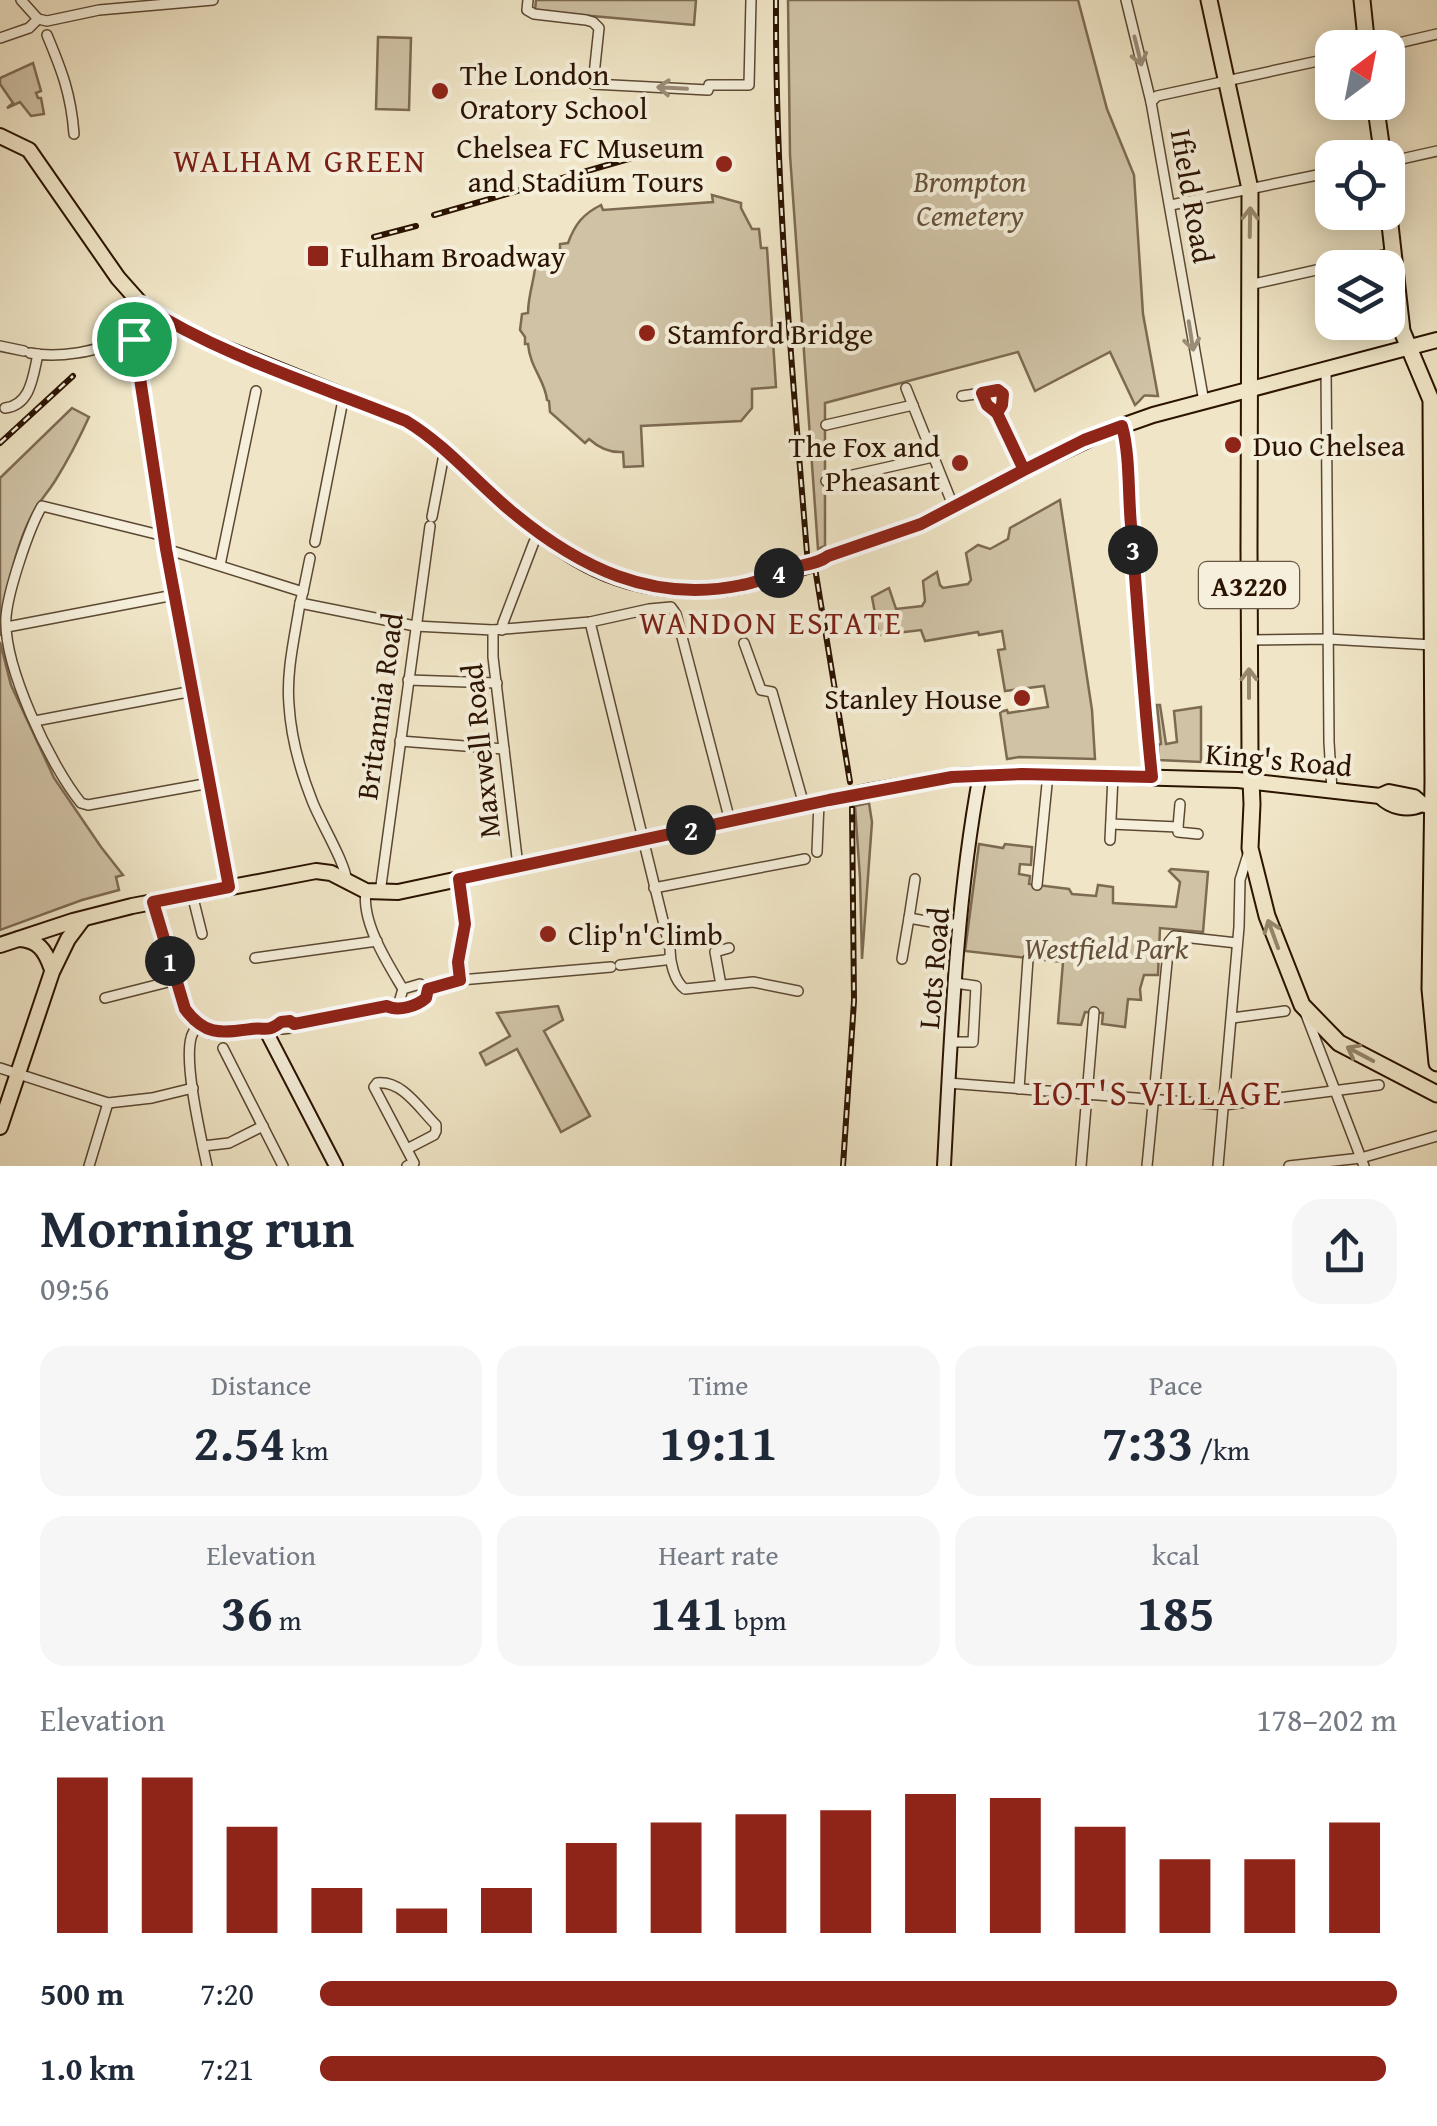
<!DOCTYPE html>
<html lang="en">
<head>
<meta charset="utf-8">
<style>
  :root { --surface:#fff; --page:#f6f6f7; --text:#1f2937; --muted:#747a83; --accent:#8f2418 }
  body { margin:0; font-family:"Gentium Book Plus",serif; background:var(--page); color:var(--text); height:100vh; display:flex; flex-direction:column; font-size:38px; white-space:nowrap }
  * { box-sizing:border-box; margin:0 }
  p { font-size:32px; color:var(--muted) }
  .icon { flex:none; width:55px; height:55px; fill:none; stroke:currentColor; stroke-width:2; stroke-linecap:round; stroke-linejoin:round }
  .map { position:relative; height:1166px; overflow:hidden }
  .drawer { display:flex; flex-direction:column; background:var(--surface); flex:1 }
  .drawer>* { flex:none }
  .needle { width:65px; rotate:32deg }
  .tools { position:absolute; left:1315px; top:30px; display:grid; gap:20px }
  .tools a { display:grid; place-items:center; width:90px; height:90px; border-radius:20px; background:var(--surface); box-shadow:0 5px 25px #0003; font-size:50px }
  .pin { position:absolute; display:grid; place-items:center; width:85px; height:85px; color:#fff; margin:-42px; border:5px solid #fff; border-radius:50%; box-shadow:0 2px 10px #0007 }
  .km { position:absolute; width:50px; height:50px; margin:-25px; border-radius:50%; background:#222; color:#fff; font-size:28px; line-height:50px; text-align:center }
  .round { display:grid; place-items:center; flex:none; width:105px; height:105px; border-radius:30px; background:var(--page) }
  .headline { display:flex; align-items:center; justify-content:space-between; height:170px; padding:0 40px }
  h1 { font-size:55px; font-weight:700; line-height:75px }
  .stats { display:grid; grid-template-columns:repeat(3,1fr); gap:15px; height:170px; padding:10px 40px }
  .stats div { display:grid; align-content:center; border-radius:25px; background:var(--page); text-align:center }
  .stats b { font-size:50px; font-weight:700 }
  .stats small { font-size:28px; font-weight:400 }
  .stats p { font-size:28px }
  .chart { height:280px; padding:20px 40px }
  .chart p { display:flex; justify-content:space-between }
  .chart svg { width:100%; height:180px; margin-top:10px; stroke:var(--accent); stroke-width:6 }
  ul { padding:0 40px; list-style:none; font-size:32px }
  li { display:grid; grid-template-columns:160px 120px 1fr; align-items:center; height:75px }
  li i { height:25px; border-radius:12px; background:var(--accent) }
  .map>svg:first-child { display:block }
  .green { fill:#cfc2a5; stroke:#7d6a52; stroke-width:2.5 }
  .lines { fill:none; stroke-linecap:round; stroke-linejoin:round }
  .street-casing { stroke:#5c4832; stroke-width:12 }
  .secondary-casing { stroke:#2b1300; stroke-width:16 }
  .primary-casing { stroke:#2b1300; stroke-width:18 }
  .highway-casing { stroke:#2b1300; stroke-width:19 }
  .street { stroke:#f5efdb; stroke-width:9 }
  .secondary { stroke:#f5efdb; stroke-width:12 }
  .primary { stroke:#f0e6c7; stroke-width:14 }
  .highway { stroke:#f0e6c7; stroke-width:15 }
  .rail-casing { stroke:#2b1300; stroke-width:6 }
  .rail { stroke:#f5efdb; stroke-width:2.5; stroke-dasharray:8; stroke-linecap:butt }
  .primary-bridge-casing { stroke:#2b1300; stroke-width:18; stroke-linecap:butt }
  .primary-bridge { stroke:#f0e6c7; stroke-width:14 }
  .oneway { stroke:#9a8c78 }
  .oneway2 { stroke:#97876d }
  .route-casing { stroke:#fff; stroke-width:20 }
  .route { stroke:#8f2418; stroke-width:12 }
  .poi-dot { fill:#8f2418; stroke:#f5efdb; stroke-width:4 }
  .labels { text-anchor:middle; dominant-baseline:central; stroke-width:8; stroke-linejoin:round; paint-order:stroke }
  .shield { fill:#f5efdb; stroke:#685542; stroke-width:2.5 }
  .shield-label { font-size:28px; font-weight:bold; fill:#2b1300 }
  .poi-label { font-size:30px; fill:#2b1300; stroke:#f5efdb; text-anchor:start }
  .park-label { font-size:30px; font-style:italic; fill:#64503a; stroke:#f5efdb }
  .street-label { font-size:30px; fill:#2b1300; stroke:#f5efdb }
  .neighbourhood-label { font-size:32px; letter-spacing:2.5px; fill:#7a1f14; stroke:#f5efdb }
  .quarter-label { font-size:35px; letter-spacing:2.5px; fill:#7a1f14; stroke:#f5efdb }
</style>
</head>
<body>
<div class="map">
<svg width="1437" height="1166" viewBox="0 0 1437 1166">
  <rect width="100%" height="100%" fill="#f0e6c7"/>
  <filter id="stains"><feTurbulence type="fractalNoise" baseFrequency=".002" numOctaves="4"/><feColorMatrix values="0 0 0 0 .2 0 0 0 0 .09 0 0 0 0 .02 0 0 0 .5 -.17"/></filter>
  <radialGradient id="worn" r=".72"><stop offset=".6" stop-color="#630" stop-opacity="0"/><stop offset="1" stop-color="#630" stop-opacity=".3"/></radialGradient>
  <g class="green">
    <polygon points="536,0 696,0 694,25 535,11"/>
    <path d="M788 0H1078L1107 109 1134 175 1143 314 1158 396C1138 395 1148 394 1135 405L1110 352 1035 391 1018 352 825 403V546L818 549 790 155Z"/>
    <polygon points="378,37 411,38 409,110 376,109"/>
    <polygon points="33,63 41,91 36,93 38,98 41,98 44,114 31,116 20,102 7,108 13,103 0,84 0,78"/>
    <path d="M712 195 741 203V208L752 229H759L761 248H767L776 387 752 389V408L741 421 641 426 643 466 624 467 623 452C610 453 598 447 589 439L585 443 550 412 549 401 547 400C545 380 530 368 528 344H525V337L520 330 522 314 528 313C528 292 537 274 536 254L560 251V244L568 243C575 224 583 214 601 205L603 210 713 202Z"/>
    <path d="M72 408 89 417C79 439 68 460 55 481 48 492 39 502 33 513 15 545 4 600 0 636V478Z"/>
    <polygon points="1060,500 1092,710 1095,759 1019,757 1007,759 1000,712 1007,710 1008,713 1048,707 1044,686 1005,691 998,650 1005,649 1002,631 979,635 978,632 925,641 921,630 879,635 872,597 889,588 896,609 922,606 925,601 923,581 937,572 940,585 943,588 968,584 971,580 966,553 978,545 990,549 1008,539 1010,528"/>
    <polygon points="0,642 11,685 54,778 101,847 123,875 116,877 119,890 82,900 0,930"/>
    <polygon points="1157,705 1160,705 1166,744 1177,742 1174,711 1201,707 1201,762 1159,760 1158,745 1161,744"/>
    <polygon points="869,803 872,822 862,959 860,878 855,806"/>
    <polygon points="979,844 1003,848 1005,844 1032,847 1031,865 1020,864 1019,874 1030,876 1029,884 1069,889 1072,894 1096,896 1098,885 1113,887 1113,903 1176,907 1180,882 1169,871 1171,869 1208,872 1203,932 1160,928 1158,975 1144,975 1140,989 1141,1000 1128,999 1125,1027 1102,1024 1103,1013 1085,1012 1081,1025 1058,1023 1063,962 965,951"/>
    <polygon points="558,1006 563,1020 544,1031 590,1116 561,1132 517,1049 486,1065 480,1053 510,1036 497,1013"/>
  </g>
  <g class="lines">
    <defs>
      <g id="street">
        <polyline points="21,0 38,19"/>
        <polyline points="528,0 527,10 534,14 586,20 593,22 599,28 593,84 708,90 709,85 749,85 751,0"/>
        <polyline points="1126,0 1151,102 1204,402"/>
        <polyline points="38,19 47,21 99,10 213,0"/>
        <path d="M47 35C62 71 71 94 74 134"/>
        <polyline points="0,38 29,28 38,19"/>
        <polyline points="1377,48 1437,34"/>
        <polyline points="1151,102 1157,96 1332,58"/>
        <polyline points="1388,162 1437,151"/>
        <polyline points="1171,205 1332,172"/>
        <polyline points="1249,285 1392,253"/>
        <polyline points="0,346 24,351"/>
        <path d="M30 353C64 360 101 348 134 339"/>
        <polyline points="1326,368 1329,742 1332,790"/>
        <polyline points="906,388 954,508"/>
        <polyline points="982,393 1001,392 1003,402 997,413"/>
        <polyline points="962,396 982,393 987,405 997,413 1024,470"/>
        <path d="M5 408C31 405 33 376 38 354"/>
        <polyline points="826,425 913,405"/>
        <path d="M1122 426C1130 457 1129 499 1131 532 1138 614 1143 696 1152 777"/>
        <polyline points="826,481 933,457"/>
        <polyline points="432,517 445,449"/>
        <path d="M164 536 42 506C29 528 8 591 6 617 3 666 50 765 81 803L88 805 210 783"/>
        <polyline points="315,542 344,395"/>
        <polyline points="166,549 303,592 300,603 415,626 493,630 590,622 649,609 671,607 676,614 730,821"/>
        <polyline points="220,565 256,391"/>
        <polyline points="303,592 310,558"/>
        <path d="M300 603C295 636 286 671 289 705 291 738 301 773 313 803 322 825 345 862 347 882"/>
        <path d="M590 622 670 949C670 962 674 981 685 989L753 982 798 991"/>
        <polyline points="7,627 174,595"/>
        <polyline points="493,630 493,657 518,866"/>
        <polyline points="502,630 503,623 534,542"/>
        <polyline points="1249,640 1328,639 1433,645"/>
        <polyline points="744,643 761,690 772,692 804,805"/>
        <polyline points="408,680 497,683"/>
        <polyline points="35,721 193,691"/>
        <polyline points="400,741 504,749"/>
        <polyline points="1111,824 1178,827 1180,804"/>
        <polyline points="1178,827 1178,832 1198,834"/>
        <polyline points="1110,840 1113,776"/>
        <polyline points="817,852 819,802"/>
        <polyline points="459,879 465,923 459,962 460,980"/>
        <polyline points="1037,885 1048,774"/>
        <polyline points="654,888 805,859"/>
        <path d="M366 891C361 922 388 964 403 989"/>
        <polyline points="380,893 430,526"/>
        <polyline points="192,894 202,934"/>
        <polyline points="909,918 915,879"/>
        <polyline points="945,924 960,924"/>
        <polyline points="255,958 377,941"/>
        <polyline points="902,959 909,918 937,923"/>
        <polyline points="620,965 665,960 670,958"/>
        <polyline points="721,985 715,952 729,948"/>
        <polyline points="105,998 176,980"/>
        <polyline points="400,999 403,989 420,984 428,989 460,980 611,967"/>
        <polyline points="1305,1012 1364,1166"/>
        <polyline points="1232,1018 1285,1011"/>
        <path d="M198 1024C196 1028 192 1033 191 1038 184 1065 201 1137 207 1166"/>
        <path d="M278 1026 282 1029 291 1028 294 1024 387 1006C397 1011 414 1007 424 1001L428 989"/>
        <polyline points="951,1042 973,1042 976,986 955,983"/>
        <polyline points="223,1048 283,1166"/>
        <polyline points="0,1068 108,1103 152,1098 193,1088"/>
        <polyline points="948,1083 1224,1105 1379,1085"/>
        <polyline points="1019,1089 1028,959"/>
        <polyline points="203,1146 229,1143 263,1126"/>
        <path d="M407 1149 434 1135 436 1131V1125C419 1108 402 1080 377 1083L374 1087 414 1163 407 1166"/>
        <polyline points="89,1166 108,1103"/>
        <polyline points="1081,1166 1094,1012"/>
        <polyline points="1147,1166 1169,942 1174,936 1237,943"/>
        <polyline points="1218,1166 1239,927 1240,880 1249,851"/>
        <polyline points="1289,1166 1361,1158 1437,1136"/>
      </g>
      <g id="secondary">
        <polyline points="142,305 133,326 134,339 164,536 229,887"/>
        <polyline points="153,902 181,999 191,1018 212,1032 230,1033 258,1028 266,1031 336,1166"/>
        <path d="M944 1166C951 1035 956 903 980 774"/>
      </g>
      <g id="primary">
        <path d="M0 136 29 150 118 278 142 305 168 321 222 347 406 421C446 446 475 481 511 511 534 530 559 549 586 564 640 593 714 599 771 577 788 570 816 566 828 556L921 524 1024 470 1102 433 1153 415 1437 340"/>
        <polyline points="871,791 958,776 1022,774 1238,780 1380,796 1389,792 1414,797 1422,804 1432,807 1437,811"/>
        <path d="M1380 796C1391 807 1407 811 1422 804"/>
        <path d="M19 939C38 940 45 950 51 967"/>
        <polyline points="0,945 73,921 132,906 316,871 331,873 366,891 398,892 829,800"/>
        <polyline points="0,1127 52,972 68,939 83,919"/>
      </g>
      <g id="highway">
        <polyline points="1209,0 1250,189 1249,549 1250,756 1252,804 1250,848 1267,916 1302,1005 1339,1043 1437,1094"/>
        <polyline points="1362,0 1367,48"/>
        <polyline points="1375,102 1383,158"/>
        <polyline points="1388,207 1402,331 1431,400 1433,781 1430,989 1437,1063"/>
      </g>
    </defs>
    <use href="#street" class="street-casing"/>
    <use href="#secondary" class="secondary-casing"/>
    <use href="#primary" class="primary-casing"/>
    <use href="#highway" class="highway-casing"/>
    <use href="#street" class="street"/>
    <use href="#secondary" class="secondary"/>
    <use href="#primary" class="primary"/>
    <use href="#highway" class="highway"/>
    <defs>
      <g id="rail">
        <path d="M776 0C775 185 792 369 807 553"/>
        <polyline points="434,215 632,158"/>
        <polyline points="374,237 416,226"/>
        <polyline points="0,443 73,376"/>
        <polyline points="815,568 850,782"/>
        <polyline points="843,1166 854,1001 852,808"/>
      </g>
    </defs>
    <use href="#rail" class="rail-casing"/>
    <use href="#rail" class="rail"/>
    <defs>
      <polyline id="primary-bridge" points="829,800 871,791"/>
    </defs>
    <use href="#primary-bridge" class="primary-bridge-casing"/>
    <use href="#primary-bridge" class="primary-bridge"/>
  </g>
  <defs><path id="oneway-shaft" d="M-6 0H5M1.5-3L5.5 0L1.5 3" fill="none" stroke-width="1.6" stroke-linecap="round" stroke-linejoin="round" transform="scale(2.5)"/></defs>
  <g class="oneway">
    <use href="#oneway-shaft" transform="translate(1138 51) rotate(76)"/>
    <use href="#oneway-shaft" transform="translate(672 88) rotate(-177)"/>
    <use href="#oneway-shaft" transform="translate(1191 336) rotate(81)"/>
  </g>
  <g class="oneway2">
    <use href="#oneway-shaft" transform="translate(1250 222) rotate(-89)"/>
    <use href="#oneway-shaft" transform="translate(1249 683) rotate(-90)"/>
    <use href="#oneway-shaft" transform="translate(1273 934) rotate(-110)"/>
    <use href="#oneway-shaft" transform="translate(1360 1054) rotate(-152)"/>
  </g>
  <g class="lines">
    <defs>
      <path id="route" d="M134 339 166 549 229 887 153 902 185 1009C205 1036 221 1033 251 1029 266 1027 267 1033 281 1022L290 1021 294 1024 387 1006C398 1012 417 1006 426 998L428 989 460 980 458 962 465 924 459 879 829 800 952 777 1022 774 1152 777C1143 693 1138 609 1131 525 1128 493 1130 455 1122 426L1084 440 1024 470 997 413 987 405 982 393 998 390 1003 394 1002 405 997 413 1024 470 921 524 828 556C818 564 805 564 793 568 775 573 760 582 742 585 652 604 578 567 511 511 475 481 447 446 406 421 318 385 223 357 142 305L133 326 134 339"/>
    </defs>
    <use href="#route" class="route-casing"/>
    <use href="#route" class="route"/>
  </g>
  <g class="poi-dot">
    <circle cx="440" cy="91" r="10"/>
    <circle cx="724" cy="164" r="10"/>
    <rect x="306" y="244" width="24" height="24" rx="5"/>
    <circle cx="647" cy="333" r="10"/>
    <circle cx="1233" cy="445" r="10"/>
    <circle cx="960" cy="463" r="10"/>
    <circle cx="1022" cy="698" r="10"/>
    <circle cx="548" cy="934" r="10"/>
  </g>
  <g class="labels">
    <rect class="shield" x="1199" y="562" width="100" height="46" rx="8"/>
    <g class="shield-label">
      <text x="1249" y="585">A3220</text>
    </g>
    <g class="poi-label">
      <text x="460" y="74">The London<tspan x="460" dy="34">Oratory School</tspan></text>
      <text x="704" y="147" text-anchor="end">Chelsea FC Museum<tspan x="704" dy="34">and Stadium Tours</tspan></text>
      <text x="340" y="256">Fulham Broadway</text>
      <text x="667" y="333">Stamford Bridge</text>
      <text x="1253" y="445">Duo Chelsea</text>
      <text x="940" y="446" text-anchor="end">The Fox and<tspan x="940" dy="34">Pheasant</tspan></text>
      <text x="1002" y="698" text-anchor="end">Stanley House</text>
      <text x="568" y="934">Clip'n'Climb</text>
    </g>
    <g class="park-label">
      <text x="970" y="181">Brompton<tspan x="970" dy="34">Cemetery</tspan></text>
      <text x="1106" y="948">Westfield Park</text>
    </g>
    <g class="street-label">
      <text transform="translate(1193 196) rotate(80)">Ifield Road</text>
      <text transform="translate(379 706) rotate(-82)">Britannia Road</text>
      <text transform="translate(480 751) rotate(-96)">Maxwell Road</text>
      <text transform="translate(1279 759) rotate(5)">King's Road</text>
      <text transform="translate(933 968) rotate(-85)">Lots Road</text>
    </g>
    <g class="neighbourhood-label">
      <text x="300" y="160">WALHAM GREEN</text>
      <text x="771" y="622">WANDON ESTATE</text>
    </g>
    <g class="quarter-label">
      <text x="1158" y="1092">LOT'S VILLAGE</text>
    </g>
  </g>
  <rect width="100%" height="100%" filter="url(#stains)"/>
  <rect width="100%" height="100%" fill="url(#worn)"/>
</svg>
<div class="tools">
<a><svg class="needle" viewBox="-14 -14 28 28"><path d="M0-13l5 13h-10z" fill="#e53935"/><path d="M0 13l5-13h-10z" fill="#747a83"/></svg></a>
<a><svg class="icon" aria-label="locate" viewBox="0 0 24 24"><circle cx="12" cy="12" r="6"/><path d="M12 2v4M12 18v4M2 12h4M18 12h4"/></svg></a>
<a><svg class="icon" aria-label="layers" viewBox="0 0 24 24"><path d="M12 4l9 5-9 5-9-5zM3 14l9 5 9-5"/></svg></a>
</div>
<div class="pin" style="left:134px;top:339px;background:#1e9e55"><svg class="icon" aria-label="arrive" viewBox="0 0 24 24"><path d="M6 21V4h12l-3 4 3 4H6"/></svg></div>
<b class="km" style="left:170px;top:961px">1</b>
<b class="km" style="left:691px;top:830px">2</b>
<b class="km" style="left:1133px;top:550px">3</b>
<b class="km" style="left:779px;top:573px">4</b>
</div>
<section class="drawer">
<div class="headline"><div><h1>Morning run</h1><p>09:56</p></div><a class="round"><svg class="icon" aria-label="share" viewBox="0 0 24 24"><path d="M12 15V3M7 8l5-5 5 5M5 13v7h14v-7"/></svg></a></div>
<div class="stats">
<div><p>Distance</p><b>2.54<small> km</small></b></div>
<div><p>Time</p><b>19:11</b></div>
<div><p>Pace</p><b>7:33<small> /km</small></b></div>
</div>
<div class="stats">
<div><p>Elevation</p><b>36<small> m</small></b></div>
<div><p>Heart rate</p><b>141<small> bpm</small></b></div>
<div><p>kcal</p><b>185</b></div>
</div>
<div class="chart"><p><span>Elevation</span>178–202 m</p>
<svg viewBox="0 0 160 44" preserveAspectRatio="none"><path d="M5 44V6M15 44V6M25 44V18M35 44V33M45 44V38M55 44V33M65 44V22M75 44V17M85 44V15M95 44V14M105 44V10M115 44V11M125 44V18M135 44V26M145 44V26M155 44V17"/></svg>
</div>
<ul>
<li><b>500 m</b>7:20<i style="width:100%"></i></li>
<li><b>1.0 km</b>7:21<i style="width:99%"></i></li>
</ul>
</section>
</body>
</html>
